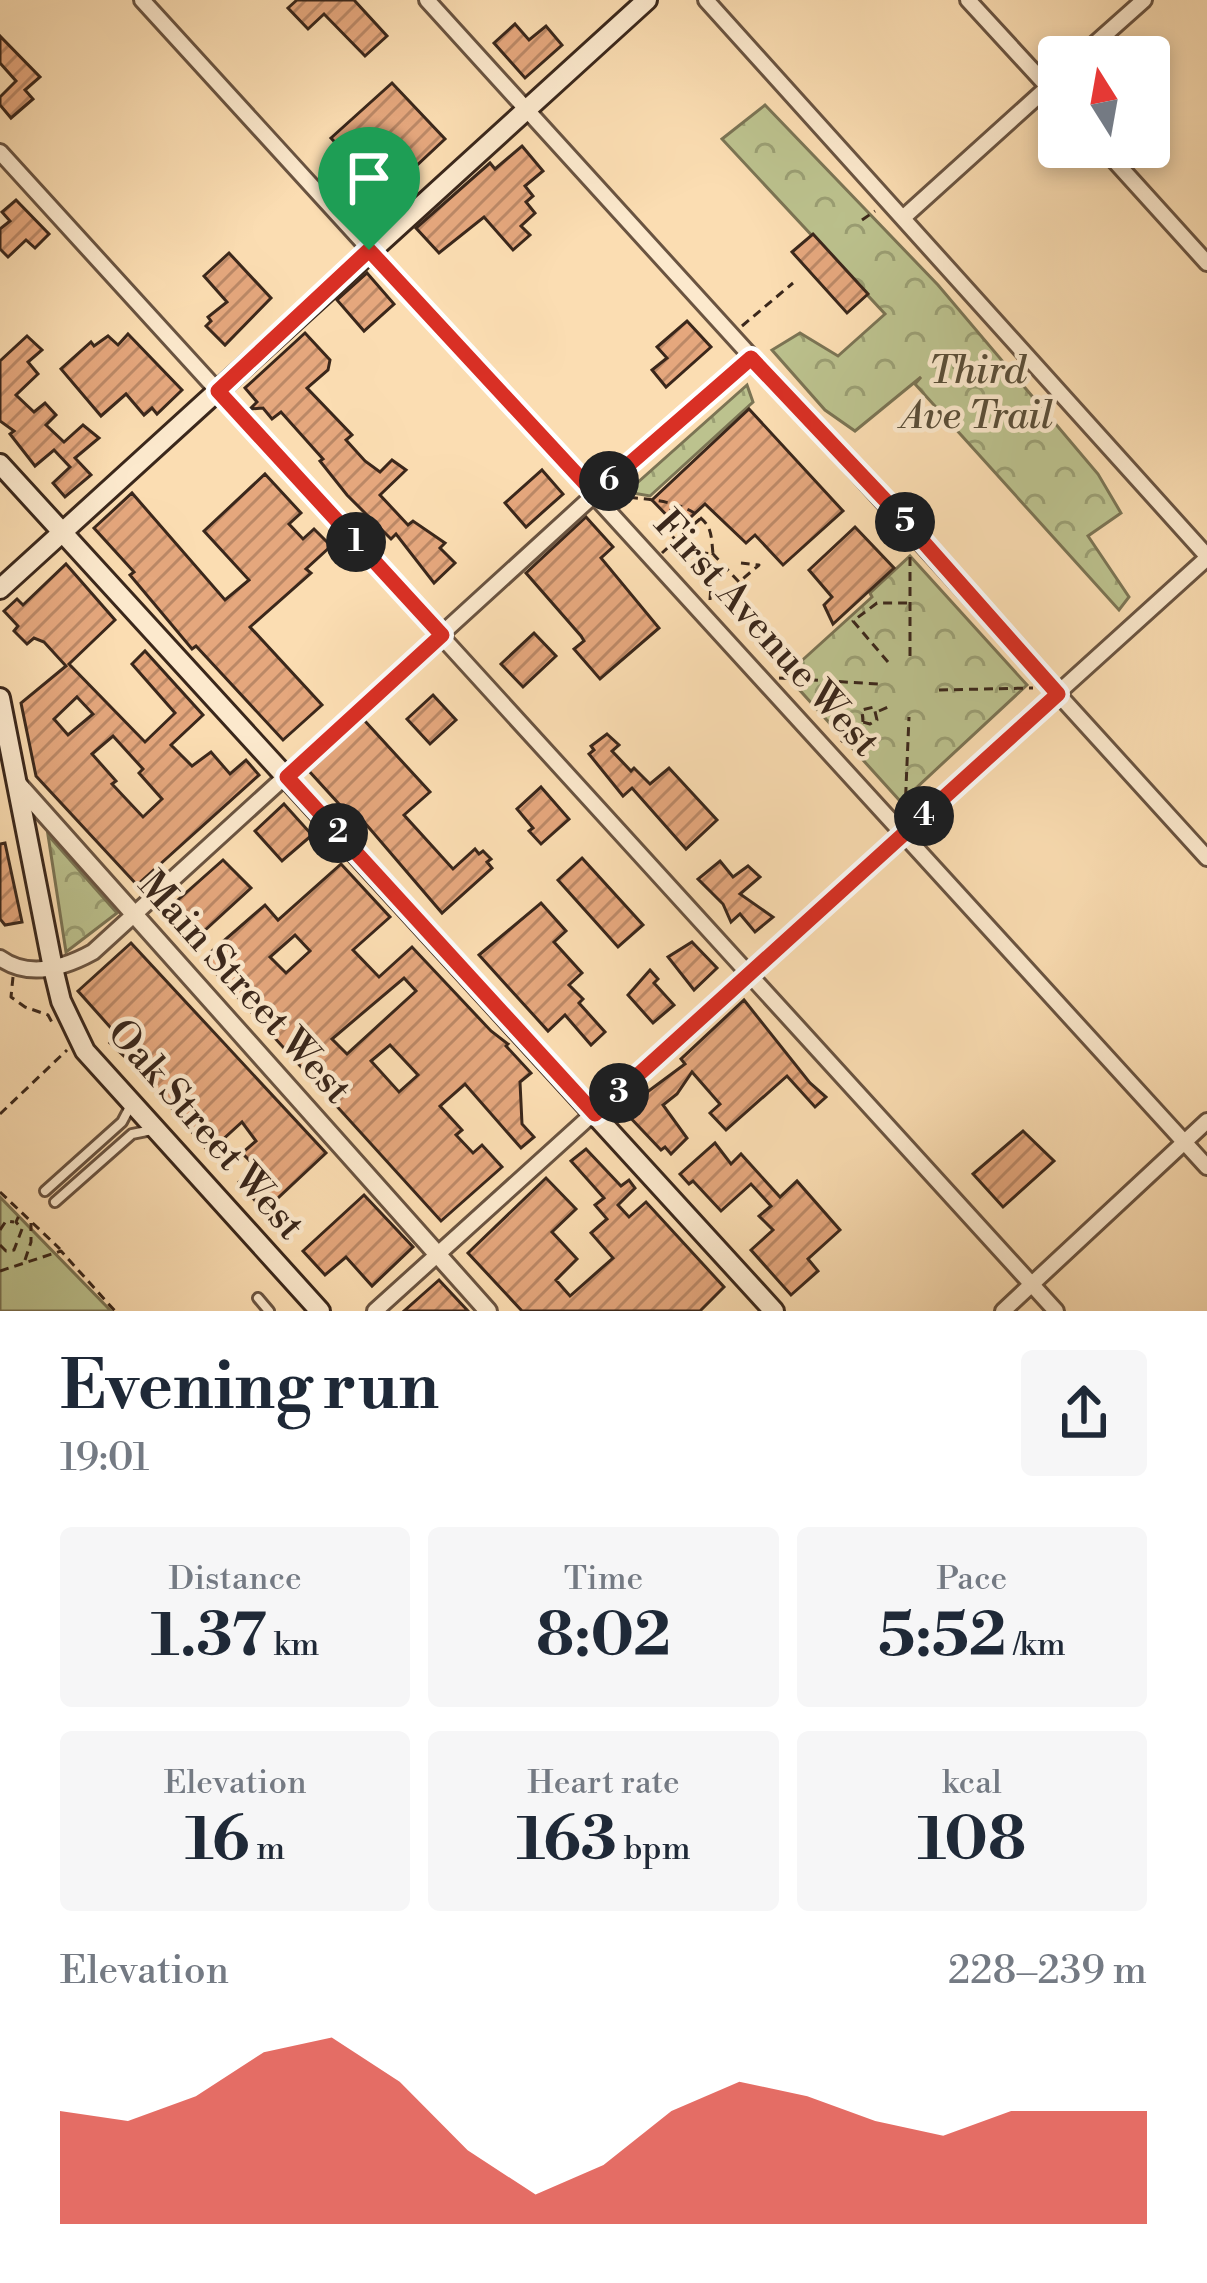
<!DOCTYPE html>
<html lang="en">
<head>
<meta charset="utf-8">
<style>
  :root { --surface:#fff; --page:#f6f6f7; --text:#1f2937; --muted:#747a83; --accent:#d93025 }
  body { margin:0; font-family:"Libre Bodoni",serif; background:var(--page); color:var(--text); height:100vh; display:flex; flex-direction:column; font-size:45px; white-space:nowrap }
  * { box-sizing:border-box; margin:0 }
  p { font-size:39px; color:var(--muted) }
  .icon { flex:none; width:66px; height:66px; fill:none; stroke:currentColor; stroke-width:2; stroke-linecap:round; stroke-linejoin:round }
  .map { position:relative; height:1311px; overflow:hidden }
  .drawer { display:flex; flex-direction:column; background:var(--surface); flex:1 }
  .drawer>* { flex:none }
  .needle { width:78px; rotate:349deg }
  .controls { position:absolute; left:1038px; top:36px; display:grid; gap:24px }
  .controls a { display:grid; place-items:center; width:132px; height:132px; border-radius:12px; background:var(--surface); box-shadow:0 6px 18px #0003; font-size:60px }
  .pin { position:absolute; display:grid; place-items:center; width:102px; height:102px; color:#fff; margin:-123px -51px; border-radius:50% 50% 50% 0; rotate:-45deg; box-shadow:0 0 12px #0007 }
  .pin .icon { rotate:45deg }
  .km { position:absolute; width:60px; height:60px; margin:-30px; border-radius:50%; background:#222; color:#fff; font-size:33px; line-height:60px; text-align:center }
  .round { display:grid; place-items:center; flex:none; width:126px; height:126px; border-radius:12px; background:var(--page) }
  .overview { display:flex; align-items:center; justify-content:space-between; height:204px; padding:0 60px }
  h1 { font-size:66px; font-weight:800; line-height:90px }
  .metrics { display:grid; grid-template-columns:repeat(3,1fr); gap:18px; height:204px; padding:12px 60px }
  .metrics div { display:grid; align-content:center; border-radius:12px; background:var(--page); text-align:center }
  .metrics b { font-size:60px; font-weight:800 }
  .metrics small { font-size:33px; font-weight:400 }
  .metrics p { font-size:33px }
  .chart { height:336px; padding:24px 60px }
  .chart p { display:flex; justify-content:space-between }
  .chart svg { width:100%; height:216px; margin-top:12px; fill:var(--accent); opacity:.7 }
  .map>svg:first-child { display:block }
  .grass { fill:#bcc28e; stroke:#7b7454; stroke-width:3 }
  .park { fill:url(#park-crowns); stroke:#7b7454; stroke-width:3 }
  .building { fill:url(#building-hatch); stroke:#3a271b; stroke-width:3; fill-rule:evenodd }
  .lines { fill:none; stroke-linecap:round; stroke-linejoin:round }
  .service-casing { stroke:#6a5441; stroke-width:14 }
  .minor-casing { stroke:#6a5441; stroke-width:20 }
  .tertiary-casing { stroke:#6a5441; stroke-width:22 }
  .secondary-casing { stroke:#3a271b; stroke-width:24 }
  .path { stroke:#3a271b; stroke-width:3; stroke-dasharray:9 6; stroke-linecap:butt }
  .service { stroke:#fce9cd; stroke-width:8 }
  .minor { stroke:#fce9cd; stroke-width:14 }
  .tertiary { stroke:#fce9cd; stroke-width:16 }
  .secondary { stroke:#fce9cd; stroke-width:18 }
  .route-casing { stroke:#fff; stroke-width:24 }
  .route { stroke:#d93025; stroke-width:15 }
  .labels { text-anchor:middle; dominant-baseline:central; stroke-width:9; stroke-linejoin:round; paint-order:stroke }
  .park-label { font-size:39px; font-style:italic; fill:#5a4e38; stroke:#fce9cd }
  .street-label { font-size:39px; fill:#3a271b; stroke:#fce9cd }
</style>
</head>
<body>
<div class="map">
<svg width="1207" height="1311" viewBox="0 0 1207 1311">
  <defs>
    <pattern id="park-crowns" width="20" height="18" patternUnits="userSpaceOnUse" patternTransform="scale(3)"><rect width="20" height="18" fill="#bcc28e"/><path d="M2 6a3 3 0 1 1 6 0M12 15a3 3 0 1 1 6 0" fill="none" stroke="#9a9e73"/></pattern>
    <pattern id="building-hatch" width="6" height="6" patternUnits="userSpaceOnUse" patternTransform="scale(3)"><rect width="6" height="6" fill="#e5a77d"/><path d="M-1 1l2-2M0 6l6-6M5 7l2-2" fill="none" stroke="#b86"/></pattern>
  </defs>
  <rect width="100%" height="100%" fill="#fbddb2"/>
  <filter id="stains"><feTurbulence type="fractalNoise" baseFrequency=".00167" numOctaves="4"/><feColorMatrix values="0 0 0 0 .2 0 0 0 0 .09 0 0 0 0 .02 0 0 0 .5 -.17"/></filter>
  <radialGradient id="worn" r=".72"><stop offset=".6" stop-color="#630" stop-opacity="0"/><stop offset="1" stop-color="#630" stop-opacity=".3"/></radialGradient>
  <polygon class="grass" points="0,1197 111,1311 0,1311"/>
  <g class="park">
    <polygon points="765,105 938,285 1098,474 1121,513 1088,536 1129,597 1119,610 915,384 921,377 855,431 825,410 772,350 800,333 838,356 885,314 722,139"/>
    <polygon points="747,385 753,402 650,496 627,492"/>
    <polygon points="910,556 1027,685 901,802 786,675 872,597 870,593"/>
    <polygon points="48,835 117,913 66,952"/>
  </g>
  <g class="building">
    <polygon points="297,0 354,0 387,36 365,56 324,14 308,29 288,8"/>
    <polygon points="515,24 529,40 546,26 562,45 525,78 494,43"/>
    <polygon points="0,36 40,77 25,90 33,99 11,118 0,105 0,97 16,81 0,63"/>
    <polygon points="392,83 445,139 399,182 361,170 331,138"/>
    <polygon points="522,146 543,171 525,186 533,196 526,202 535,213 521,226 530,235 513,250 484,217 439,253 416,228 490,163 495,169"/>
    <polygon points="16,200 49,234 35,248 26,240 8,257 0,249 0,229 10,221 2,212"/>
    <polygon points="813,234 868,294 847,313 792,252"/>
    <polygon points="229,253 271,298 225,345 206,326 211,321 208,317 227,302 204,276"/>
    <polygon points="367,273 394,304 364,331 337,300"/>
    <polygon points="687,321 711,347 666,387 652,370 667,358 657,347"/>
    <polygon points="305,333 330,360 328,370 307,388 352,435 346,440 365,461 380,472 392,460 406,470 380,495 408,525 413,521 445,543 440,548 455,563 434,583 396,534 391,539 347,495 320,461 323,459 281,412 272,419 263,408 250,409 257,402 245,388"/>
    <polygon points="128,334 182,390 157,414 152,408 144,415 126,394 101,416 61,369 91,342 94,346 108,336 118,345"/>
    <polygon points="27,336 42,350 28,362 38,374 16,395 34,412 45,403 56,415 46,425 64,442 83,425 99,438 75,458 91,475 65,497 53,483 70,467 54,450 35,466 10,434 14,431 0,421 0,361"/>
    <polygon points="749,409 843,511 783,565 755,535 746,543 705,504 679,528 652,500"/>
    <polygon points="542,470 563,494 526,527 505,503"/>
    <polygon points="265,474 301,513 289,524 303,539 314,529 331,546 306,569 311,573 250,627 322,705 283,740 196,646 192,649 130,575 134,572 94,528 132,493 225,600 249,580 204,531"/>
    <polygon points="586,517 613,547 601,558 659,628 600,679 574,649 584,641 581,636 526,573"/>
    <polygon points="855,527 894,568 833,624 824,605 832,597 809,570"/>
    <path d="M66 564 115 620 69 664 145 742 175 713 132 664 145 651 203 715 171 745 192 766 211 752 230 774 246 760 259 775 137 885 36 776 21 703 66 666 44 642 34 638 27 644 14 631 18 626 4 611 17 599 23 605ZM77 697 93 714 68 735 54 719ZM113 736 143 769 139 773 162 799 143 817 112 784 116 781 92 754Z"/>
    <polygon points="534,633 556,656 523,687 501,664"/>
    <polygon points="433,695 456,720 430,744 407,719"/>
    <polygon points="364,720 430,792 404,815 453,869 475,849 479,854 483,851 491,859 487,862 492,868 442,913 365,823 360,827 309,771"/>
    <polygon points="607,734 619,745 612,751 631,771 634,768 650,784 669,768 717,820 686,849 632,788 623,796 589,754 594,750 591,746"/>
    <polygon points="541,787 569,819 541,844 529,831 533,828 517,809"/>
    <polygon points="284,804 312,835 282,861 255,831"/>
    <polygon points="5,843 22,922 5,925 0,919 0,844"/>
    <polygon points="582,858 643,925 618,947 558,880"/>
    <polygon points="223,860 251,888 190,944 162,914"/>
    <polygon points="720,861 733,877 748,866 760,877 740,894 773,917 755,932 740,914 731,922 723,904 698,879"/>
    <path d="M341 864 390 917 353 950 379 977 412 947 491 1031 508 1044 506 1046 531 1073 520 1082 522 1124 534 1137 521 1148 465 1084 440 1106 462 1130 456 1135 473 1153 482 1145 502 1167 441 1221 203 959 265 905 278 920ZM295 935 310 951 286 973 270 957ZM404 978 416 991 347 1054 332 1039ZM390 1045 418 1075 399 1092 371 1061Z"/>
    <polygon points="541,903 566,931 554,942 582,973 569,985 583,999 579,1003 605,1032 591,1045 565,1015 548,1031 479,955"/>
    <polygon points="692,942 717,968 694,990 668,957"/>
    <polygon points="131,943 326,1153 264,1211 239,1182 256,1167 242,1153 256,1141 242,1122 209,1152 141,1072 110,1043 118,1036 78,991"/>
    <polygon points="650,970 658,979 654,983 674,1005 653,1023 628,995"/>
    <polygon points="744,1000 810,1083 826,1097 815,1107 787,1076 726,1130 710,1113 720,1104 692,1072 677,1094 663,1105 687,1138 671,1154 665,1147 661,1150 623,1110 685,1064 681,1059"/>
    <polygon points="1023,1131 1054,1161 1003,1207 973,1174"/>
    <polygon points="715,1143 731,1164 741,1154 780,1197 797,1181 840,1230 808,1259 818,1271 791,1295 751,1250 773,1230 759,1216 771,1206 751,1184 721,1211 693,1181 689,1184 680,1174"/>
    <polygon points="586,1149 621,1186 629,1180 635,1188 618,1205 629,1217 646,1202 724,1287 700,1311 522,1311 468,1253 546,1178 576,1209 552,1232 577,1259 556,1280 570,1296 613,1258 591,1233 607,1219 595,1205 604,1198 571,1161"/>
    <polygon points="364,1195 413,1247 372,1286 346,1257 325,1275 303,1251"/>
    <polygon points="439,1280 468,1311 404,1311 422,1295"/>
  </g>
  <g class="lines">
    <defs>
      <g id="service">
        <polyline points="45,1191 122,1122 131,1105"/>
        <polyline points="55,1202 132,1134 152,1130"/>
        <polyline points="258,1298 269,1311"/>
      </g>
      <g id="minor">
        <polyline points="142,0 1207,1167"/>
        <polyline points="427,0 1207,858"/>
        <polyline points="706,0 1207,556"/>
        <polyline points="968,0 1059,99"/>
        <polyline points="1080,57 1144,0"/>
        <polyline points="1102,147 1207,263"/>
        <polyline points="0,152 1056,1311"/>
        <polyline points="904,217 1059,77"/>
        <path d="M0 958C29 979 64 968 93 952L595 494 751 358"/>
        <polyline points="375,1311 1207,558"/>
        <polyline points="1003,1311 1207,1121"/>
      </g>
      <polyline id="tertiary" points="18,784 488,1311"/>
      <g id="secondary">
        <polyline points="0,464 774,1311"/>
        <polyline points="0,589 647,0"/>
        <polyline points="0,698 53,968 61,1001 85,1051 320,1311"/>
      </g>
    </defs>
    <use href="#service" class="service-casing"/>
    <use href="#minor" class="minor-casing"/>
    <use href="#tertiary" class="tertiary-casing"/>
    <use href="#secondary" class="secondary-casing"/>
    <g class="path">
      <polyline points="862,220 875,211"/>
      <polyline points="742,326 793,283"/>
      <path d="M614 496C642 499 689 499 707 525 712 532 712 545 713 554L694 552 676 540 700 519"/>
      <polyline points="662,553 676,540 667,531 671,508"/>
      <polyline points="710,600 713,554 739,582 759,565 741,563"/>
      <polyline points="910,656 910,554"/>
      <polyline points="888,662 853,621 877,603 909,603"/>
      <polyline points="779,678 879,684"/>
      <polyline points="939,690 1033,688"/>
      <polyline points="879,711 890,706"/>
      <polyline points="841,742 863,722 870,724 877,720 874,707 862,710 863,722"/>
      <polyline points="905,811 909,717"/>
      <polyline points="13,977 11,997 25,1007 48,1015 54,1026"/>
      <polyline points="0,1114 67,1050"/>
      <polyline points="0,1192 60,1249"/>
      <polyline points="0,1230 6,1221 14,1222"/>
      <polyline points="0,1245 6,1251 14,1250 22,1229 16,1222 20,1213"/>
      <polyline points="25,1260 31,1242 31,1223"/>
      <polyline points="0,1271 61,1251 115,1311"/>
    </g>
    <use href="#service" class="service"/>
    <use href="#minor" class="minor"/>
    <use href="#tertiary" class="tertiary"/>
    <use href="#secondary" class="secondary"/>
  </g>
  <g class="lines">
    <defs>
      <polygon id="route" points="369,250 595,494 751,358 903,519 1058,694 595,1114 287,777 442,635 218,391"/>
    </defs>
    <use href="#route" class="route-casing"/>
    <use href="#route" class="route"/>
  </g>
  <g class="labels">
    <g class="park-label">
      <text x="977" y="371">Third<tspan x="977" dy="45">Ave Trail</tspan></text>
    </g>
    <g class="street-label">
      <text transform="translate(766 634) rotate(48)">First Avenue West</text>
      <text transform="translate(244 988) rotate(48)">Main Street West</text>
      <text transform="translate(205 1130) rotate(49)">Oak Street West</text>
    </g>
  </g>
  <rect width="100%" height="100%" filter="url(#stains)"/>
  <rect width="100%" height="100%" fill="url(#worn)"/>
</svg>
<div class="controls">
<a><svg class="needle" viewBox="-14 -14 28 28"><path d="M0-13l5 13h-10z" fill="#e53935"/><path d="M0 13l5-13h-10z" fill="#747a83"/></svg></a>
</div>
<div class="pin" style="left:369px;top:250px;background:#1e9e55"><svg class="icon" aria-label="arrive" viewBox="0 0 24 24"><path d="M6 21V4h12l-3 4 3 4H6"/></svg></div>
<b class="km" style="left:356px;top:542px">1</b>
<b class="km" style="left:338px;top:833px">2</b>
<b class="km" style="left:619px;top:1093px">3</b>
<b class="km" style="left:924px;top:816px">4</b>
<b class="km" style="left:905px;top:522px">5</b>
<b class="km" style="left:609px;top:481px">6</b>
</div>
<section class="drawer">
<div class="overview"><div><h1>Evening run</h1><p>19:01</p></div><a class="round"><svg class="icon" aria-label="share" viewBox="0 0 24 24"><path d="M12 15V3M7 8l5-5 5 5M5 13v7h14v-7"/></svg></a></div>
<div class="metrics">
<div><p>Distance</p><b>1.37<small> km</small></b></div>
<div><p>Time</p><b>8:02</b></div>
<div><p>Pace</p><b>5:52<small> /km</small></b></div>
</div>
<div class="metrics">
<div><p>Elevation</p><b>16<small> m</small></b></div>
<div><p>Heart rate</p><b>163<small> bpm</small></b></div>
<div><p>kcal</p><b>108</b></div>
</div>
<div class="chart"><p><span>Elevation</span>228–239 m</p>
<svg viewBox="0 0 160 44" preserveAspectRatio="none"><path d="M0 44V21L10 23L20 18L30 9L40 6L50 15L60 29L70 38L80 32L90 21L100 15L110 18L120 23L130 26L140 21L150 21L160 21V44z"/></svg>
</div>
</section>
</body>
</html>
